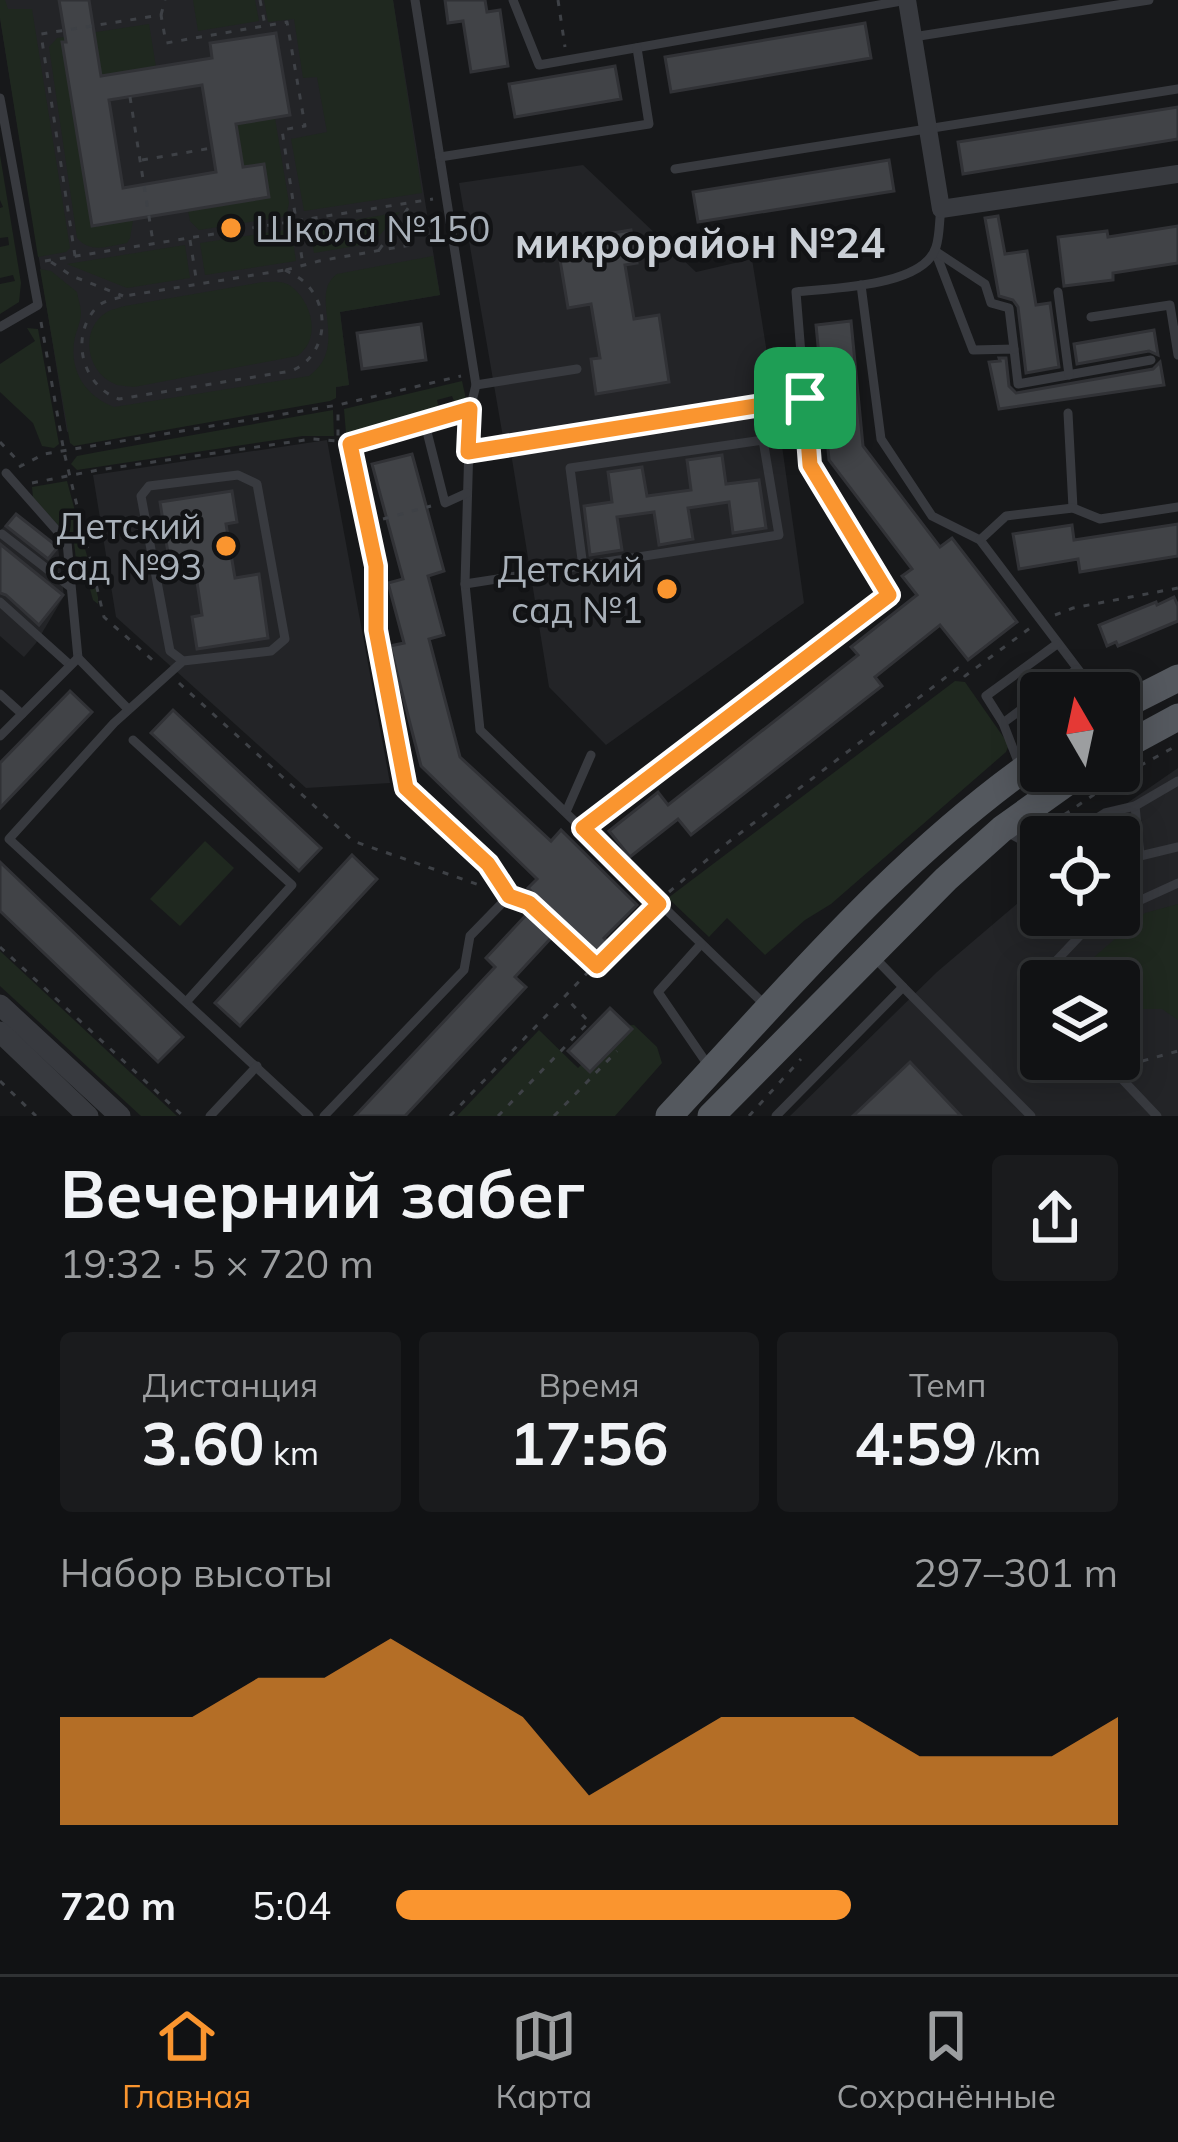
<!DOCTYPE html>
<html lang="ru">
<head>
<meta charset="utf-8">
<style>
  :root { --surface:#111214; --page:#1a1b1d; --text:#f1f3f6; --muted:#9c9ea0; --line:#303234; --accent:#fa952f }
  body { margin:0; font-family:Mulish,sans-serif; background:var(--page); color:var(--text); height:100vh; display:flex; flex-direction:column; font-size:45px; white-space:nowrap }
  * { box-sizing:border-box; margin:0 }
  p { font-size:39px; color:var(--muted) }
  .icon { flex:none; width:66px; height:66px; fill:none; stroke:currentColor; stroke-width:2; stroke-linecap:round; stroke-linejoin:round }
  .map { position:relative; height:1116px; overflow:hidden }
  .drawer { display:flex; flex-direction:column; background:var(--surface); flex:1 }
  .drawer>* { flex:none }
  .needle { width:78px; rotate:351deg }
  .fabs { position:absolute; left:1020px; top:672px; display:grid; gap:24px }
  .fabs a { display:grid; place-items:center; width:120px; height:120px; border-radius:12px; background:var(--surface); box-shadow:0 6px 30px #0003,0 0 0 3px var(--line); font-size:60px }
  .pin { position:absolute; display:grid; place-items:center; width:102px; height:102px; color:#fff; margin:-51px; border-radius:24px; box-shadow:0 6px 18px #0006 }
  .round { display:grid; place-items:center; flex:none; width:126px; height:126px; border-radius:12px; background:var(--page) }
  .overview { display:flex; align-items:center; justify-content:space-between; height:204px; padding:0 60px }
  h1 { font-size:66px; font-weight:700; line-height:90px }
  .stats { display:grid; grid-template-columns:repeat(3,1fr); gap:18px; height:204px; padding:12px 60px }
  .stats div { display:grid; align-content:center; border-radius:12px; background:var(--page); text-align:center }
  .stats b { font-size:60px; font-weight:700 }
  .stats small { font-size:33px; font-weight:400 }
  .stats p { font-size:33px }
  .chart { height:336px; padding:24px 60px }
  .chart p { display:flex; justify-content:space-between }
  .chart svg { width:100%; height:216px; margin-top:12px; fill:var(--accent); opacity:.7 }
  ul { padding:0 60px; list-style:none; font-size:39px }
  li { display:grid; grid-template-columns:192px 144px 1fr; align-items:center; height:90px }
  li i { height:30px; border-radius:15px; background:var(--accent) }
  .dock { display:flex; justify-content:space-around; align-items:center; height:168px; border-top:3px solid var(--line); background:var(--surface); font-size:33px; color:var(--muted) }
  .dock a { display:grid; justify-items:center; gap:6px }
  .dock .on { color:var(--accent) }
  .map>svg:first-child { display:block }
  .built { fill:#232427; fill-rule:evenodd }
  .green { fill:#1f281f }
  .building { fill:#414347; stroke:#313236; stroke-width:3; fill-rule:evenodd }
  .lines { fill:none; stroke-linecap:round; stroke-linejoin:round }
  .path { stroke:#3e4146; stroke-width:3; stroke-dasharray:6 9; stroke-linecap:butt }
  .service { stroke:#383a3f; stroke-width:9 }
  .minor { stroke:#383a3f; stroke-width:18 }
  .tertiary { stroke:#383a3f; stroke-width:21 }
  .primary { stroke:#54585e; stroke-width:27 }
  .route-casing { stroke:#fff; stroke-width:24 }
  .route { stroke:#fa952f; stroke-width:15 }
  .poi-dot { fill:#fa952f; stroke:#121315; stroke-width:4.5 }
  .labels { text-anchor:middle; dominant-baseline:central; stroke-width:9; stroke-linejoin:round; paint-order:stroke }
  .poi-label { font-size:36px; fill:#a9b1ba; stroke:#121315; text-anchor:end }
  .quarter-label { font-size:42px; font-weight:bold; fill:#cacfd6; stroke:#121315 }
</style>
</head>
<body>
<div class="map">
<svg width="1178" height="1116" viewBox="0 0 1178 1116">
  <rect width="100%" height="100%" fill="#17181a"/>
  <g class="built">
    <polygon points="0,0 393,0 440,295 340,312 349,385 67,432 0,18"/>
    <polygon points="583,165 696,272 752,259 774,397 504,443 459,183"/>
    <polygon points="777,410 804,603 606,745 549,687 511,453"/>
    <polygon points="327,440 390,783 306,788 116,617 93,475"/>
    <polygon points="16,514 58,547 64,596 36,643 24,657 0,636 0,531"/>
    <path d="M1178 768V1116H790L937 972 1038 886 1033 868 1041 862V915H1119V837H1078ZM1041 981H1119V1059H1041Z"/>
  </g>
  <g class="green">
    <polygon points="0,0 5,0 8,9 32,9 70,248 66,252 38,257 0,18"/>
    <polygon points="193,0 255,0 259,21 198,31"/>
    <polygon points="264,0 393,0 422,193 304,211 291,139 327,132 317,77 303,78 294,19 268,22"/>
    <path d="M149 24 156 67 101 76 94 37 62 43 92 226 133 220 130 238 127 243C108 246 91 254 77 238L49 47 57 38Z"/>
    <polygon points="275,118 289,203 287,212 282,217 199,230 190,221 188,210 269,197 264,165 243,167 236,124"/>
    <polygon points="0,155 21,283 19,302 0,314 0,284 15,281 13,275 0,278 0,247 9,245 8,237 0,238 0,208 3,207 0,200"/>
    <polygon points="400,212 373,243 314,253 310,228"/>
    <polygon points="291,229 296,261 205,275 200,243"/>
    <polygon points="185,245 190,278 127,288 67,264"/>
    <path d="M433 256 440 295 340 312 349 385 336 387V398L330 401 74 446 70 443 40 269 51 271 77 292C78 299 81 306 81 313 81 322 75 333 74 343 70 373 87 397 114 407L309 376C351 346 307 295 337 274Z"/>
    <path d="M263 282C273 282 284 280 292 287 313 304 321 340 297 356L134 387C131 386 117 386 115 384 86 372 79 329 107 312 112 309 119 308 125 306Z"/>
    <polygon points="27,328 38,329 59,444 54,448 42,446 33,423 0,392 0,364 35,341"/>
    <polygon points="462,381 466,399 462,405 457,408 452,396 437,400 440,413 358,435 347,435 346,433 344,409"/>
    <polygon points="333,410 334,436 303,436 77,470 71,464 77,456 98,452"/>
    <polygon points="67,481 98,597 98,604 93,600 85,571 76,560 74,543 33,497 32,487"/>
    <polygon points="955,681 965,682 1009,745 1006,752 831,904 805,920 765,955 727,918 709,937 668,898"/>
    <polygon points="205,841 234,868 180,926 150,899"/>
    <polygon points="1178,904 1178,1020 1162,1009 1119,1009 1119,981 1100,981 1093,958 1145,913"/>
    <polygon points="0,951 177,1116 141,1116 0,986"/>
    <polygon points="634,1025 657,1047 662,1063 615,1116 457,1116 539,1030 578,1068 619,1026"/>
  </g>
  <g class="building">
    <path d="M59 0H89L101 76 212 58 210 43 276 33 290 115 236 124 243 167 264 164 269 197 92 226 62 42H66ZM202 85 216 172 123 188 109 100Z"/>
    <polygon points="445,0 485,0 487,12 500,10 508,66 471,72 463,21 448,23"/>
    <polygon points="865,23 871,58 671,92 665,57"/>
    <polygon points="615,66 621,99 515,117 509,84"/>
    <polygon points="1178,107 1178,139 963,174 958,142"/>
    <polygon points="889,160 894,191 698,222 693,192"/>
    <polygon points="998,216 1005,254 1027,251 1036,305 1050,303 1059,367 1026,373 1018,307 1013,300 999,296 985,218"/>
    <polygon points="1178,226 1178,263 1113,273 1113,280 1064,286 1058,237 1107,231 1108,237"/>
    <polygon points="631,230 637,263 625,265 634,319 659,315 669,382 596,394 591,359 600,358 591,304 568,308 557,242"/>
    <polygon points="851,321 863,446 940,547 952,538 1017,622 968,660 940,625 875,677 882,686 691,835 678,819 630,857 609,831 658,792 668,805 858,655 851,647 917,595 902,576 912,569 829,460 816,325"/>
    <polygon points="421,324 426,360 362,369 357,333"/>
    <polygon points="1154,330 1158,355 1149,351 1077,364 1074,344"/>
    <polygon points="999,358 1006,358 1009,386 1016,393 1153,369 1160,362 1164,385 999,409 989,362 1000,361"/>
    <polygon points="412,454 444,571 428,576 444,635 429,639 460,757 551,841 561,830 637,905 604,938 611,945 599,957 564,924 515,977 526,987 405,1116 355,1116 495,967 486,958 540,900 528,888 537,879 421,766 390,646 404,643 388,583 403,579 372,464"/>
    <polygon points="722,455 726,484 759,480 766,528 733,533 729,502 688,508 693,539 659,545 654,512 617,517 622,550 590,555 584,506 612,502 608,472 642,467 647,496 691,490 687,460"/>
    <polygon points="232,491 237,522 226,524 235,578 259,574 268,638 197,649 192,617 202,615 194,562 170,566 160,502"/>
    <polygon points="16,514 58,547 48,559 6,526"/>
    <polygon points="1178,524 1178,556 1080,572 1078,559 1019,569 1013,534 1072,525 1074,540"/>
    <polygon points="0,544 63,595 39,625 6,595 0,593"/>
    <polygon points="1174,597 1178,606 1178,621 1118,646 1116,642 1107,646 1099,625 1156,602 1157,605"/>
    <polygon points="70,691 92,712 0,808 0,763"/>
    <polygon points="173,710 321,848 299,871 151,733"/>
    <polygon points="352,855 377,879 240,1026 215,1003"/>
    <polygon points="0,862 183,1037 158,1062 0,911"/>
    <polygon points="610,1008 632,1029 590,1072 568,1051"/>
    <polygon points="910,1062 961,1116 853,1116"/>
  </g>
  <g class="lines">
    <g class="path">
      <polyline points="260,0 265,25"/>
      <polyline points="558,0 565,47"/>
      <polyline points="161,15 165,0"/>
      <polyline points="130,97 153,242"/>
      <polyline points="142,160 212,148"/>
      <polyline points="190,240 197,284"/>
      <polyline points="379,250 411,204"/>
      <polyline points="75,256 41,34 161,15 166,43 287,22 305,126 282,130 303,265"/>
      <polyline points="45,261 433,199"/>
      <polyline points="51,262 72,276 123,296"/>
      <path d="M285 270C294 275 303 279 309 287 332 314 324 358 291 371L119 399C82 386 69 336 97 307 104 300 115 299 125 296Z"/>
      <polyline points="286,270 319,261 416,244"/>
      <polyline points="41,322 64,452 104,617 158,665"/>
      <polyline points="0,442 21,464"/>
      <polyline points="481,450 791,400"/>
      <polyline points="19,467 44,454 338,405 461,376"/>
      <polyline points="32,483 98,470 312,439 338,441 338,406"/>
      <polyline points="383,519 431,506"/>
      <polyline points="1055,615 1073,608 1178,588"/>
      <polyline points="179,683 353,841 485,887"/>
      <polyline points="1052,823 1123,775 1178,745"/>
      <polyline points="669,892 722,847 958,668 965,676 1030,628"/>
      <polyline points="522,900 529,903 597,966"/>
      <polyline points="0,947 183,1116"/>
      <polyline points="1128,1065 1178,1051"/>
      <polyline points="0,1081 36,1116"/>
      <polyline points="450,1116 591,969 602,963 651,913"/>
      <polyline points="498,1116 589,1022 566,998"/>
      <polyline points="554,1116 617,1051"/>
      <polyline points="749,1116 801,1059"/>
    </g>
    <g class="service">
      <polyline points="415,0 476,385 470,409 465,584 480,730 765,1005"/>
      <polyline points="513,0 539,65 907,0"/>
      <polyline points="913,37 1149,0"/>
      <polyline points="0,98 38,305 0,327"/>
      <polyline points="440,157 649,124 637,48"/>
      <polyline points="675,169 1178,89"/>
      <polyline points="935,251 973,350 1014,349 1018,384 1151,360"/>
      <polyline points="935,251 985,284 991,303 1009,308 1014,349"/>
      <polyline points="861,285 881,439 932,516 980,540 1096,693"/>
      <polyline points="1058,292 1069,375"/>
      <polyline points="1091,317 1170,305 1178,355"/>
      <polyline points="476,385 577,369"/>
      <polyline points="1068,413 1073,508"/>
      <polyline points="425,424 445,503 467,493"/>
      <polyline points="6,473 67,542 78,658"/>
      <polyline points="2,534 69,586"/>
      <polyline points="980,540 1006,516 1073,508 1100,519 1178,507"/>
      <polyline points="465,584 779,535 763,440 570,468 583,567"/>
      <polyline points="0,602 70,665"/>
      <polyline points="183,661 170,651 141,496 149,486 238,475 257,484 285,639 271,651 183,661 114,723 9,839 309,1116"/>
      <polyline points="1044,693 1076,670"/>
      <polyline points="0,694 22,714"/>
      <polyline points="1003,723 1041,695"/>
      <polyline points="0,736 78,658 128,709"/>
      <polyline points="133,740 292,885 187,1001"/>
      <polyline points="1021,769 1003,723 986,696 1057,644"/>
      <polyline points="1135,806 1140,856 1178,847"/>
      <polyline points="566,812 591,755"/>
      <path d="M582 828 889 595 810 465 796 292C831 288 924 287 936 247 940 235 939 221 941 209"/>
      <polyline points="1007,832 1025,842 1041,846"/>
      <polyline points="1067,837 1105,813 1135,806 1178,781"/>
      <polyline points="1119,910 1178,883"/>
      <polyline points="701,944 658,992 710,1068"/>
      <polyline points="1053,981 1056,961 1091,924 1110,915"/>
      <polyline points="903,987 1031,1116"/>
      <polyline points="1103,1059 1157,1116"/>
      <polyline points="210,1116 257,1066"/>
      <polyline points="324,1116 464,970 470,936 509,896 488,864 406,788 376,630 377,566 350,444 470,409"/>
      <polyline points="776,1116 903,987 874,957"/>
    </g>
    <polyline class="minor" points="907,0 941,209 1178,174"/>
    <g class="tertiary">
      <polyline points="0,1005 120,1116"/>
      <polyline points="0,1032 88,1116"/>
    </g>
    <g class="primary">
      <polyline points="1119,708 1178,678"/>
      <polyline points="1119,749 1178,717"/>
      <path d="M669 1116C786 991 899 855 1041 757"/>
      <polyline points="711,1116 946,879 1002,829 1083,771"/>
    </g>
  </g>
  <g class="lines">
    <defs>
      <polygon id="route" points="805,398 810,465 889,595 583,828 659,904 597,966 529,903 509,896 488,864 406,788 376,630 376,566 350,444 470,409 468,452"/>
    </defs>
    <use href="#route" class="route-casing"/>
    <use href="#route" class="route"/>
  </g>
  <g class="poi-dot">
    <circle cx="231" cy="228" r="12"/>
    <circle cx="226" cy="546" r="12"/>
    <circle cx="667" cy="589" r="12"/>
  </g>
  <g class="labels">
    <g class="poi-label">
      <text x="255" y="228" text-anchor="start">Школа №150</text>
      <text x="202" y="525">Детский<tspan x="202" dy="41">сад №93</tspan></text>
      <text x="643" y="568">Детский<tspan x="643" dy="41">сад №1</tspan></text>
    </g>
    <g class="quarter-label">
      <text x="700" y="242">микрорайон №24</text>
    </g>
  </g>
</svg>
<div class="fabs">
<a><svg class="needle" viewBox="-14 -14 28 28"><path d="M0-13l5 13h-10z" fill="#e53935"/><path d="M0 13l5-13h-10z" fill="#9c9ea0"/></svg></a>
<a><svg class="icon" aria-label="locate" viewBox="0 0 24 24"><circle cx="12" cy="12" r="6"/><path d="M12 2v4M12 18v4M2 12h4M18 12h4"/></svg></a>
<a><svg class="icon" aria-label="layers" viewBox="0 0 24 24"><path d="M12 4l9 5-9 5-9-5zM3 14l9 5 9-5"/></svg></a>
</div>
<div class="pin" style="left:805px;top:398px;background:#1e9e55"><svg class="icon" aria-label="arrive" viewBox="0 0 24 24"><path d="M6 21V4h12l-3 4 3 4H6"/></svg></div>
</div>
<section class="drawer">
<div class="overview"><div><h1>Вечерний забег</h1><p>19:32 · 5 × 720 m</p></div><a class="round"><svg class="icon" aria-label="share" viewBox="0 0 24 24"><path d="M12 15V3M7 8l5-5 5 5M5 13v7h14v-7"/></svg></a></div>
<div class="stats">
<div><p>Дистанция</p><b>3.60<small> km</small></b></div>
<div><p>Время</p><b>17:56</b></div>
<div><p>Темп</p><b>4:59<small> /km</small></b></div>
</div>
<div class="chart"><p><span>Набор высоты</span>297–301 m</p>
<svg viewBox="0 0 160 44" preserveAspectRatio="none"><path d="M0 44V22L10 22L20 22L30 14L40 14L50 6L60 14L70 22L80 38L90 30L100 22L110 22L120 22L130 30L140 30L150 30L160 22V44z"/></svg>
</div>
<ul>
<li><b>720 m</b>5:04<i style="width:63%"></i></li>
</ul>
</section>
<nav class="dock">
<a class="on"><svg class="icon" aria-label="home" viewBox="0 0 24 24"><path d="M3 11l9-7 9 7M6 9v11h12V9"/></svg>Главная</a>
<a><svg class="icon" aria-label="map" viewBox="0 0 24 24"><path d="M3 6l6-2 6 2 6-2v14l-6 2-6-2-6 2zM9 4v14M15 6v14"/></svg>Карта</a>
<a><svg class="icon" aria-label="saved" viewBox="0 0 24 24"><path d="M7 4h10v16l-5-4-5 4z"/></svg>Сохранённые</a>
</nav>
</body>
</html>
